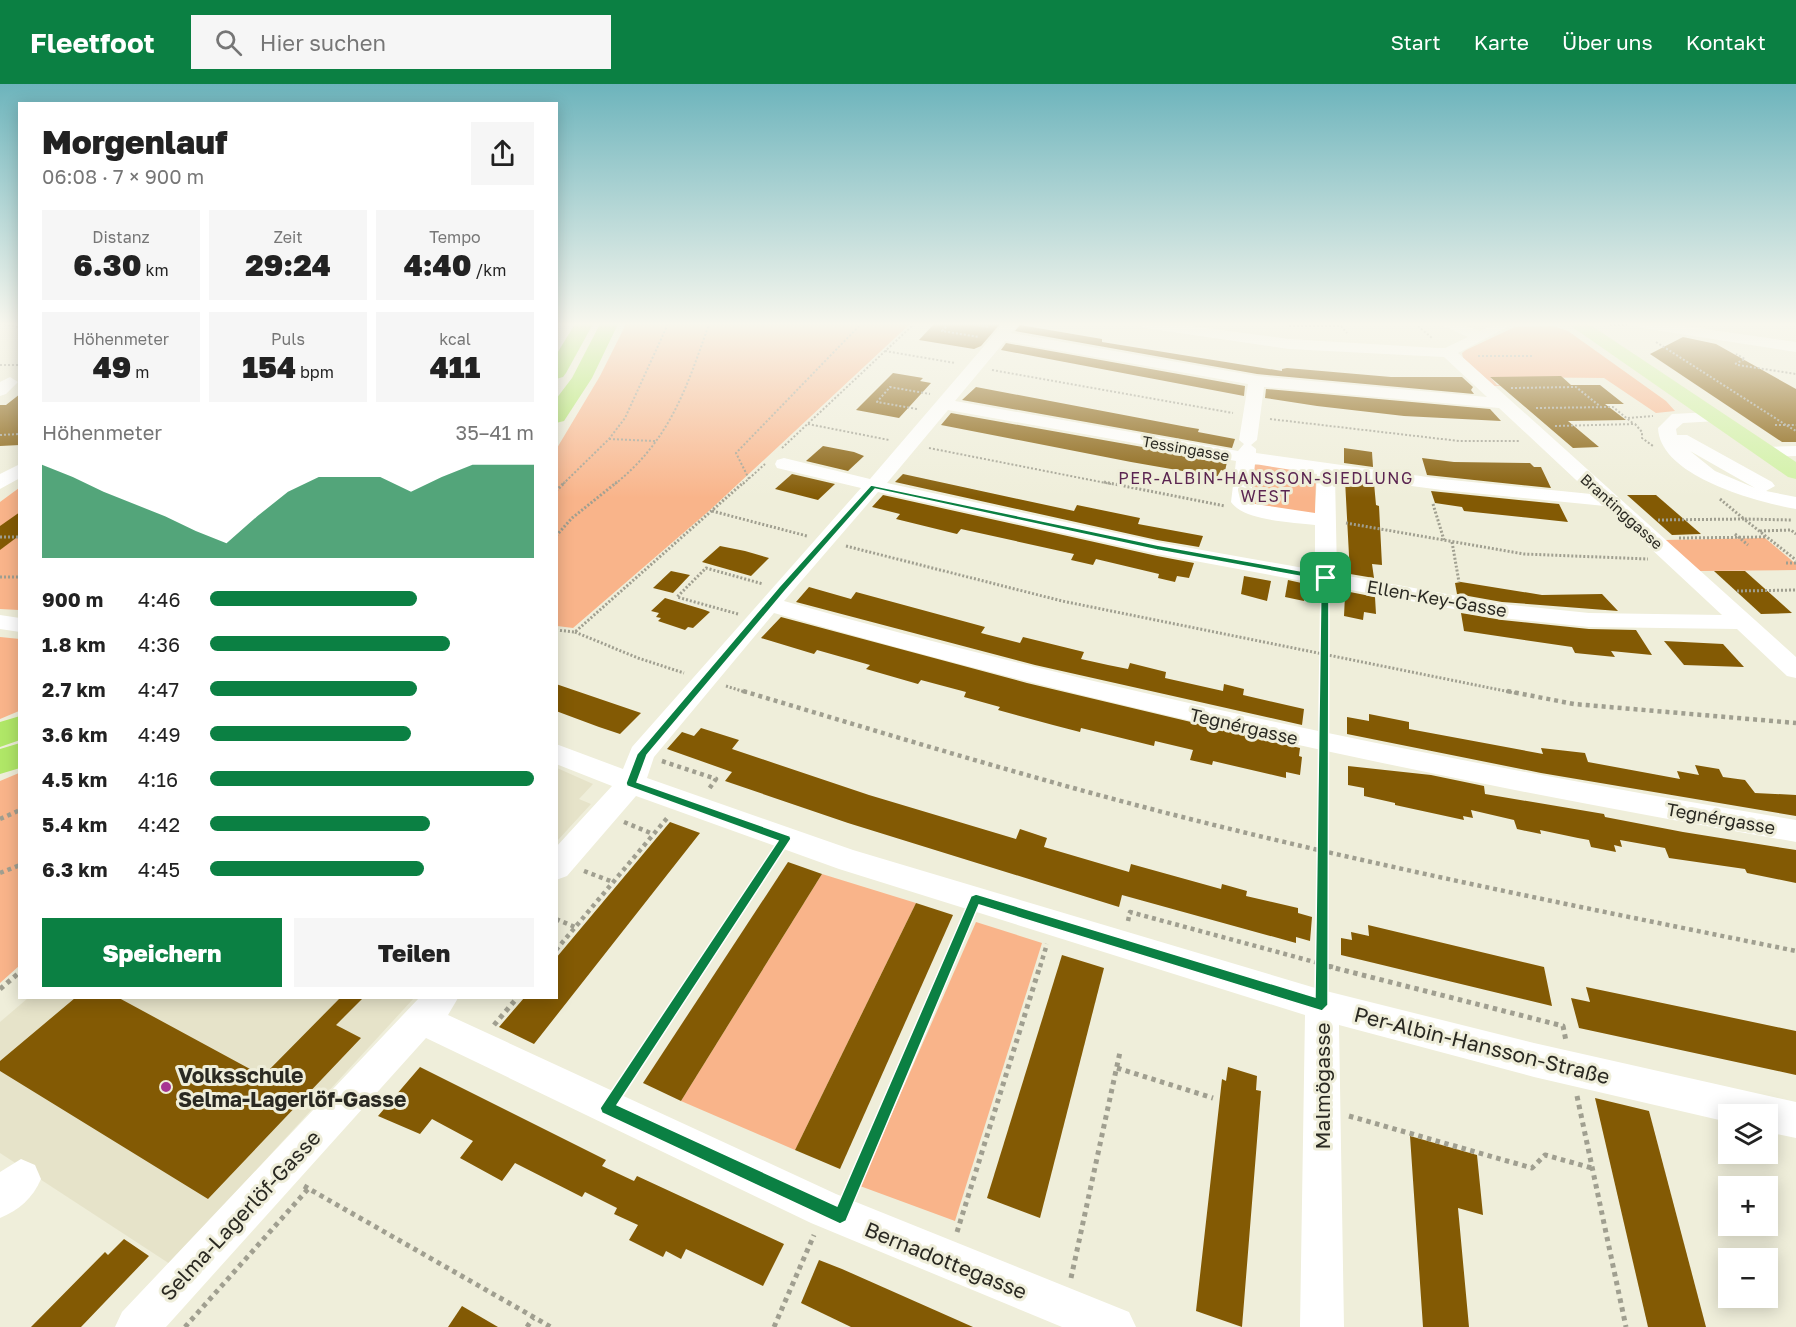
<!DOCTYPE html>
<html lang="de">
<head>
<meta charset="utf-8">
<style>
  :root { --surface:#fff; --page:#f6f6f6; --text:#222; --muted:#767676; --accent:#0b8043 }
  body { margin:0; font-family:"Golos Text",sans-serif; background:var(--page); color:var(--text); height:100vh; display:flex; flex-direction:column; font-size:22px; white-space:nowrap }
  * { box-sizing:border-box; margin:0 }
  p { font-size:20px; color:var(--muted) }
  .icon { flex:none; width:33px; height:33px; fill:none; stroke:currentColor; stroke-width:2; stroke-linecap:round; stroke-linejoin:round }
  .map { position:relative; flex:1; overflow:hidden }
  .sheet { position:absolute; left:18px; top:18px; width:540px; height:897px; display:flex; flex-direction:column; background:var(--surface); border-radius:0px; box-shadow:0 3px 15px #0003 }
  .sheet>* { flex:none }
  .controls { position:absolute; left:1718px; top:1020px; display:grid; gap:12px }
  .controls a { display:grid; place-items:center; width:60px; height:60px; border-radius:0px; background:var(--surface); box-shadow:0 3px 15px #0003; font-size:30px }
  .pin { position:absolute; display:grid; place-items:center; width:51px; height:51px; color:#fff; margin:-26px; border-radius:12px; box-shadow:0 3px 9px #0006 }
  .round { display:grid; place-items:center; flex:none; width:63px; height:63px; border-radius:0px; background:var(--page) }
  .head { display:flex; align-items:center; justify-content:space-between; height:102px; padding:0 24px }
  h1 { font-size:33px; font-weight:800; line-height:45px }
  .figures { display:grid; grid-template-columns:repeat(3,1fr); gap:9px; height:102px; padding:6px 24px }
  .figures div { display:grid; align-content:center; border-radius:0px; background:var(--page); text-align:center }
  .figures b { font-size:30px; font-weight:800 }
  .figures small { font-size:16px; font-weight:400 }
  .figures p { font-size:16px }
  .chart { height:168px; padding:12px 24px }
  .chart p { display:flex; justify-content:space-between }
  .chart svg { width:100%; height:108px; margin-top:6px; fill:var(--accent); opacity:.7 }
  .primary-button { display:flex; gap:12px; margin-top:auto; padding:12px 24px }
  .primary-button a { flex:1; height:69px; border-radius:0px; background:var(--accent); color:#fff; font-size:24px; font-weight:800; line-height:69px; text-align:center }
  .primary-button a+a { background:var(--page); color:var(--text) }
  ul { padding:0 24px; list-style:none; font-size:20px }
  li { display:grid; grid-template-columns:96px 72px 1fr; align-items:center; height:45px }
  li i { height:15px; border-radius:8px; background:var(--accent) }
  header { display:flex; align-items:center; gap:36px; box-sizing:border-box; height:84px; padding:0 30px; background:var(--accent); color:#fff }
  header strong { font-size:28px }
  nav { display:flex; gap:33px; margin-inline-start:auto; font-size:21px }
  .search { width:420px; height:54px; background:var(--page); display:flex; align-items:center; gap:15px; box-sizing:border-box; padding:0 21px; border-radius:0px; color:var(--muted); font-size:22px }
  .map>svg:first-child { display:block }
  .built { fill:#e6e3c9 }
  .green { fill:#f9b48a }
  .building { fill:#835a04 }
  .lines { fill:none; stroke-linecap:round; stroke-linejoin:round }
  .path-far3 { stroke:#a09f90; stroke-width:2; stroke-dasharray:2 2; stroke-linecap:butt }
  .path-far2 { stroke:#a09f90; stroke-width:3; stroke-dasharray:2 2; stroke-linecap:butt }
  .path-far1 { stroke:#a09f90; stroke-width:4.5; stroke-dasharray:4 4; stroke-linecap:butt }
  .path { stroke:#a09f90; stroke-width:5; stroke-dasharray:4.5 4.5; stroke-linecap:butt }
  .minor { fill:#fff; fill-rule:evenodd }
  .major { fill:#d0f1a4; fill-rule:evenodd }
  .highway { fill:#b0e767; fill-rule:evenodd }
  .route { fill:#0b8043; stroke:#fff; stroke-width:1.5; fill-rule:evenodd }
  .poi-dot { fill:#a63592; stroke:#efeeda; stroke-width:2 }
  .labels { text-anchor:middle; dominant-baseline:central; stroke-width:6; stroke-linejoin:round; paint-order:stroke }
  .far-street-label { font-size:15px; fill:#2a2922; stroke:#efeeda }
  .far-neighbourhood-label { font-size:16px; letter-spacing:1.5px; fill:#5b2551; stroke:#efeeda }
  .street-label { font-size:18px; fill:#2a2922; stroke:#efeeda }
  .near-street-label { font-size:21px; fill:#2a2922; stroke:#efeeda }
  .near-poi-label { font-size:21px; font-weight:bold; fill:#2a2922; stroke:#efeeda; text-anchor:start }
</style>
</head>
<body>
<header>
<strong>Fleetfoot</strong>
<div class="search"><svg class="icon" aria-label="search" viewBox="0 0 24 24"><circle cx="10" cy="10" r="6"/><path d="M15 15l6 6"/></svg>Hier suchen</div>
<nav><a>Start</a><a>Karte</a><a>Über uns</a><a>Kontakt</a></nav>
</header>
<div class="map">
<svg width="1796" height="1243" viewBox="0 0 1796 1243">
  <rect width="100%" height="100%" fill="#efeeda"/>
  <g class="built">
    <polygon points="557,684 593,700 579,715 591,720 557,757"/>
    <polygon points="28,914 414,914 170,1180 0,1069 0,938"/>
  </g>
  <g class="green">
    <polygon points="626,240 910,240 710,426 573,544 557,542 557,364 600,292"/>
    <polygon points="1553,242 1568,247 1666,317 1675,327 1656,329 1604,294 1490,293 1497,301 1515,302 1494,302 1463,274 1462,269 1466,266 1515,243"/>
    <polygon points="1260,380 1304,387 1304,391 1316,393 1315,430 1247,419 1253,381"/>
    <polygon points="19,404 19,526 0,525 0,418"/>
    <polygon points="1765,454 1796,480 1796,486 1699,487 1664,456"/>
    <polygon points="0,553 20,555 19,627 0,635"/>
    <polygon points="19,689 19,882 0,899 0,697"/>
    <polygon points="822,790 916,819 795,1066 681,1017"/>
    <polygon points="976,838 1042,859 955,1137 860,1102"/>
  </g>
  <g class="building">
    <polygon points="934,240 1000,240 981,262 974,265 919,256"/>
    <polygon points="1020,241 1102,255 1102,258 1282,287 1282,285 1287,284 1391,293 1462,293 1473,303 1471,306 1474,310 1257,290 1015,247"/>
    <polygon points="1683,253 1716,260 1796,305 1796,358 1782,358 1650,270"/>
    <polygon points="1006,259 1245,302 1244,312 1001,266"/>
    <polygon points="893,289 923,294 920,297 931,299 899,334 856,326"/>
    <polygon points="1561,292 1571,301 1600,301 1624,320 1605,320 1626,336 1568,337 1599,363 1573,364 1490,293"/>
    <polygon points="976,303 1187,343 1199,345 1198,348 1235,355 1232,364 962,316"/>
    <polygon points="1266,305 1490,325 1501,337 1404,332 1317,322 1265,314"/>
    <polygon points="20,310 20,361 0,362 0,321 6,321"/>
    <polygon points="951,329 1227,378 1225,387 1221,386 1217,393 1131,378 941,341"/>
    <polygon points="823,362 854,368 864,372 848,387 806,377"/>
    <polygon points="1344,364 1372,368 1373,383 1344,379"/>
    <polygon points="1422,374 1454,378 1530,379 1534,383 1541,383 1551,404 1427,391"/>
    <polygon points="792,390 835,400 818,416 775,405"/>
    <polygon points="903,390 1074,427 1077,421 1140,434 1138,440 1203,452 1199,463 1157,456 895,398"/>
    <polygon points="1345,396 1374,399 1376,421 1379,422 1382,481 1372,480 1374,494 1350,490"/>
    <polygon points="1431,407 1559,420 1568,438 1464,427 1462,423 1435,419"/>
    <polygon points="883,411 1157,472 1194,479 1189,494 1177,492 1175,498 1158,494 1159,490 1096,475 1093,481 1071,476 1074,470 961,445 957,450 896,435 900,430 872,423"/>
    <polygon points="1627,411 1656,411 1701,450 1672,451"/>
    <polygon points="20,428 20,451 0,466 0,442"/>
    <polygon points="720,462 745,467 769,474 751,492 702,478"/>
    <polygon points="671,487 690,491 673,509 653,504"/>
    <polygon points="1714,487 1745,487 1792,529 1761,530"/>
    <polygon points="1244,492 1271,497 1267,517 1241,510"/>
    <polygon points="1288,496 1306,500 1304,517 1285,513"/>
    <polygon points="1461,498 1542,511 1602,510 1618,527 1502,518 1457,510 1455,499"/>
    <polygon points="809,503 851,515 856,508 985,543 981,549 1020,559 1023,553 1084,568 1081,575 1108,581 1128,585 1130,579 1166,588 1165,594 1223,607 1224,600 1244,605 1243,611 1304,625 1302,641 1035,581 796,518"/>
    <polygon points="1350,508 1375,513 1376,530 1364,528 1363,536 1344,532 1345,511 1350,512"/>
    <polygon points="665,514 705,526 710,528 693,544 688,543 685,546 658,537 661,534 656,533 659,529 651,527"/>
    <polygon points="1461,529 1502,536 1589,545 1636,546 1652,571 1611,567 1615,573 1575,569 1572,563 1464,547"/>
    <polygon points="781,533 1027,599 1300,664 1299,672 1302,673 1300,691 1286,688 1286,694 1213,677 1212,681 1190,676 1193,666 1155,657 1154,662 1081,644 1080,648 1053,641 998,626 1000,623 964,613 966,608 921,596 918,600 866,585 870,581 817,566 814,570 761,554"/>
    <polygon points="1664,557 1723,560 1744,583 1684,581"/>
    <polygon points="556,600 641,629 620,650 599,643 556,627"/>
    <polygon points="1369,630 1409,638 1409,645 1543,670 1541,664 1585,669 1588,678 1680,695 1677,687 1699,691 1695,681 1719,685 1723,693 1745,696 1755,709 1796,711 1796,732 1541,689 1347,650 1347,633 1369,637"/>
    <polygon points="701,644 739,656 732,665 869,711 1016,755 1020,745 1047,754 1044,763 1129,788 1131,780 1221,805 1222,800 1247,807 1246,812 1298,824 1298,829 1312,833 1310,857 1296,853 1296,859 1122,811 1119,823 848,739 725,697 732,688 667,665 682,648 694,652"/>
    <polygon points="1348,682 1431,691 1484,702 1485,710 1604,730 1605,733 1683,748 1796,766 1796,799 1747,789 1745,785 1669,774 1665,764 1620,756 1622,763 1614,761 1616,768 1591,763 1589,756 1578,754 1540,746 1541,750 1517,745 1514,736 1471,726 1473,734 1463,732 1464,736 1395,721 1395,719 1364,712 1364,704 1348,701"/>
    <polygon points="670,738 700,749 534,960 499,943 524,914 556,914 556,874"/>
    <polygon points="788,778 822,790 681,1017 643,999"/>
    <polygon points="916,819 953,831 840,1085 795,1066"/>
    <polygon points="1368,841 1544,883 1552,922 1341,871 1341,854 1352,856 1351,848 1369,852"/>
    <polygon points="1062,871 1104,884 1040,1134 987,1114"/>
    <polygon points="1586,903 1796,947 1796,991 1579,944 1571,914 1590,918"/>
    <polygon points="75,914 119,914 263,992 340,914 363,914 336,941 361,954 208,1115 0,987 0,977"/>
    <polygon points="420,983 606,1076 602,1082 634,1097 637,1092 784,1160 763,1202 686,1165 681,1175 666,1167 663,1173 629,1156 638,1141 614,1130 617,1124 585,1108 582,1113 515,1079 502,1097 460,1074 473,1057 432,1035 420,1050 378,1032"/>
    <polygon points="1228,983 1257,992 1256,1006 1261,1007 1242,1243 1196,1227 1222,995 1226,997"/>
    <polygon points="1595,1014 1649,1027 1706,1243 1648,1243"/>
    <polygon points="1410,1052 1477,1071 1483,1131 1458,1124 1469,1243 1423,1243"/>
    <polygon points="124,1155 149,1172 81,1243 31,1243 105,1168 108,1171"/>
    <polygon points="819,1176 842,1185 973,1243 851,1243 801,1219"/>
    <polygon points="462,1222 498,1243 448,1243"/>
  </g>
  <g class="lines">
    <g class="path-far3">
      <polyline points="0,240 20,243"/>
      <polyline points="949,240 942,247 979,253"/>
      <polyline points="970,240 988,243"/>
      <polyline points="1610,241 1627,241"/>
      <polyline points="1289,242 1341,242 1347,249"/>
      <polyline points="1418,242 1432,254"/>
      <polyline points="1656,258 1786,341 1796,341"/>
      <polyline points="885,267 955,279"/>
      <polyline points="1478,272 1534,272"/>
      <polyline points="1735,280 1745,275 1736,270"/>
      <polyline points="0,281 20,281"/>
      <polyline points="1738,281 1796,290"/>
      <polyline points="992,286 1233,329"/>
      <polyline points="1511,304 1576,303 1601,323"/>
      <polyline points="1536,324 1613,323 1634,340"/>
      <polyline points="917,325 877,318 890,303 930,310"/>
      <polyline points="1628,334 1653,332"/>
      <polyline points="1270,335 1459,357 1519,357"/>
      <polyline points="808,340 889,356"/>
      <polyline points="1775,341 1786,341 1796,347"/>
      <polyline points="1555,342 1635,340 1642,348 1642,354 1653,362"/>
      <polyline points="0,351 20,350"/>
      <polyline points="609,355 655,357"/>
      <polyline points="782,364 914,240"/>
      <polyline points="929,364 1111,400"/>
      <polyline points="749,395 736,369 861,240"/>
      <polyline points="563,400 609,355 625,334 668,240"/>
      <path d="M615 400C670 356 687 303 709 240"/>
      <polyline points="743,400 765,380"/>
    </g>
    <g class="path-far2">
      <polyline points="1104,398 1225,422"/>
      <polyline points="556,407 565,398"/>
      <polyline points="1720,415 1744,435 1792,436"/>
      <polyline points="1433,420 1444,456"/>
      <polyline points="712,427 807,452"/>
      <polyline points="1658,436 1744,435 1796,476"/>
      <polyline points="1346,439 1524,470 1648,475"/>
      <polyline points="1760,447 1791,446 1796,450"/>
      <polyline points="1735,450 1748,461"/>
      <polyline points="556,452 572,434 617,398"/>
      <polyline points="0,453 20,453"/>
      <polyline points="1679,454 1767,453"/>
      <polyline points="1452,458 1459,498"/>
      <polyline points="846,462 1062,517 1515,609"/>
      <polyline points="1786,479 1796,479"/>
      <polyline points="0,493 20,493"/>
      <polyline points="1737,507 1796,506"/>
      <polyline points="738,530 677,513 706,484 763,500"/>
      <polyline points="556,546 575,548 744,398"/>
      <polyline points="575,548 638,574 684,589"/>
      <polyline points="726,602 748,609"/>
      <polyline points="1324,609 1325,510"/>
    </g>
    <g class="path-far1">
      <path d="M743 607C893 652 1043 698 1194 736 1393 786 1595 826 1796 867"/>
      <polyline points="1507,607 1574,620 1796,639"/>
      <polyline points="1324,637 1324,607"/>
      <polyline points="662,677 716,695 709,705 711,706"/>
      <polyline points="0,735 20,726"/>
      <polyline points="624,738 653,750"/>
      <polyline points="584,787 613,798"/>
      <polyline points="0,789 20,781"/>
      <polyline points="556,835 575,843"/>
      <polyline points="1128,837 1130,828 1333,883"/>
      <polyline points="556,866 668,733"/>
      <polyline points="700,883 774,772"/>
      <polyline points="946,883 967,835"/>
      <polyline points="1040,883 1047,860"/>
      <polyline points="1322,883 1323,675"/>
    </g>
    <g class="path">
      <polyline points="1327,882 1563,942 1566,957"/>
      <polyline points="1322,895 1322,882"/>
      <polyline points="0,905 20,888"/>
      <polyline points="494,941 517,914"/>
      <polyline points="1117,984 1213,1014"/>
      <polyline points="622,1001 701,882"/>
      <polyline points="1577,1012 1626,1243"/>
      <polyline points="1349,1032 1532,1084 1545,1071 1592,1084"/>
      <polyline points="304,1102 551,1243"/>
      <polyline points="851,1106 947,882"/>
      <polyline points="957,1148 1040,882"/>
      <polyline points="1071,1194 1120,968"/>
      <polyline points="185,1243 308,1105"/>
      <polyline points="527,1243 533,1234"/>
      <polyline points="774,1243 814,1151"/>
    </g>
    <g class="minor">
      <path d="M1003 240H1018L1011 249 1257 292 1487 313 1444 273 1289 265 1145 244 1138 240H1176L1289 255 1437 264H1445L1468 253 1439 240H1460L1480 247 1495 240H1513L1458 269 1796 573V594L1787 592 1737 545 1589 543 1502 534 1157 470 878 408 784 517C1117 611 1455 679 1796 736V758C1451 698 1111 626 774 529L654 673 647 694 853 766 1322 906 1534 959 1796 1018V1054L1767 1048V1030H1728V1038L1534 993 1339 941 1344 1243H1300L1305 931 839 785 636 712 567 792 556 796V763L612 702 556 680V660L623 685 632 663 861 404 777 384 775 380 777 376 784 374 870 395ZM1005 257 1248 300 1239 356 1244 360 1238 367 955 317ZM1264 303 1499 324 1591 410 1442 395 1256 369V365L1251 361 1257 356ZM948 326 1236 377 1231 418C1244 437 1292 438 1315 441V486L1157 458 887 399ZM1255 380 1317 390 1315 429 1255 420 1251 416ZM1335 392 1442 406 1605 422 1722 531 1589 529 1502 520 1337 490Z"/>
      <polygon points="1635,240 1671,240 1796,258 1796,268 1642,244"/>
      <polygon points="10,293 18,298 6,310 0,312 0,298"/>
      <path d="M1711 328 1717 329 1720 333 1717 337 1683 339 1676 345 1677 351H1687L1772 398 1775 402 1766 407 1796 413V425C1758 418 1660 393 1658 344L1672 330ZM1690 367 1755 404 1715 387Z"/>
      <polygon points="1796,362 1796,372 1765,373 1756,368 1765,363"/>
      <polygon points="20,380 20,394 0,405 0,390"/>
      <polygon points="0,531 20,534 20,548 0,545"/>
      <polygon points="419,914 458,914 448,931 836,1110 1129,1228 1136,1243 1062,1243 811,1139 426,954 166,1243 115,1243 122,1228"/>
      <path d="M21 1075 35 1081 41 1095C33 1114 19 1126 0 1134V1088Z"/>
    </g>
    <polygon class="major" points="1568,240 1589,240 1796,378 1796,395 1788,393"/>
    <g class="highway">
      <polygon points="575,240 593,240 566,289 563,293 556,295 556,271"/>
      <polygon points="600,240 618,240 592,294 564,337 556,339 556,315 572,294"/>
      <polygon points="20,632 20,656 0,663 0,638"/>
      <polygon points="20,659 20,684 0,690 0,665"/>
    </g>
  </g>
  <linearGradient id="sky" x2="0" y2="1"><stop stop-color="#6db4bc"/><stop offset="0.58" stop-color="#f8f7ee"/><stop offset="1" stop-color="#f8f7ee" stop-opacity="0"/></linearGradient>
  <rect width="1796" height="414" fill="url(#sky)"/>
  <path class="route" d="M871 401 1157 461 1329 492 1328 921 1322 927 979 821 846 1137 840 1140 602 1029 600 1024 778 757 627 702 626 699 637 670 779 503ZM875 405 1157 466 1321 496 1315 913 976 810 971 812 837 1122 617 1021 791 755 790 752 637 698 647 671 785 507Z"/>
  <circle class="poi-dot" cx="166" cy="1003" r="6"/>
  <g class="labels">
    <g class="far-street-label">
      <text transform="translate(1186 364) rotate(10)">Tessingasse</text>
      <text transform="translate(1622 427) rotate(42)">Brantinggasse</text>
    </g>
    <g class="far-neighbourhood-label">
      <text x="1266" y="394">PER-ALBIN-HANSSON-SIEDLUNG<tspan x="1266" dy="18">WEST</tspan></text>
    </g>
    <g class="street-label">
      <text transform="translate(1437 514) rotate(10)">Ellen-Key-Gasse</text>
      <text transform="translate(1244 642) rotate(13)">Tegnérgasse</text>
      <text transform="translate(1721 734) rotate(10)">Tegnérgasse</text>
    </g>
    <g class="near-street-label">
      <text transform="translate(1482 961) rotate(14)">Per-Albin-Hansson-Straße</text>
      <text transform="translate(1322 1002) rotate(-90)">Malmögasse</text>
      <text transform="translate(240 1131) rotate(-47)">Selma-Lagerlöf-Gasse</text>
      <text transform="translate(946 1176) rotate(22)">Bernadottegasse</text>
    </g>
    <g class="near-poi-label">
      <text x="178" y="991">Volksschule<tspan x="178" dy="24">Selma-Lagerlöf-Gasse</tspan></text>
    </g>
  </g>
</svg>
<div class="controls">
<a><svg class="icon" aria-label="layers" viewBox="0 0 24 24"><path d="M12 4l9 5-9 5-9-5zM3 14l9 5 9-5"/></svg></a>
<a>+</a>
<a>−</a>
</div>
<div class="pin" style="left:1326px;top:494px;background:#1e9e55"><svg class="icon" aria-label="arrive" viewBox="0 0 24 24"><path d="M6 21V4h12l-3 4 3 4H6"/></svg></div>
<section class="sheet">
<div class="head"><div><h1>Morgenlauf</h1><p>06:08 · 7 × 900 m</p></div><a class="round"><svg class="icon" aria-label="share" viewBox="0 0 24 24"><path d="M12 15V3M7 8l5-5 5 5M5 13v7h14v-7"/></svg></a></div>
<div class="figures">
<div><p>Distanz</p><b>6.30<small> km</small></b></div>
<div><p>Zeit</p><b>29:24</b></div>
<div><p>Tempo</p><b>4:40<small> /km</small></b></div>
</div>
<div class="figures">
<div><p>Höhenmeter</p><b>49<small> m</small></b></div>
<div><p>Puls</p><b>154<small> bpm</small></b></div>
<div><p>kcal</p><b>411</b></div>
</div>
<div class="chart"><p><span>Höhenmeter</span>35–41 m</p>
<svg viewBox="0 0 160 44" preserveAspectRatio="none"><path d="M0 44V6L10 11L20 17L30 22L40 27L50 33L60 38L70 27L80 17L90 11L100 11L110 11L120 17L130 11L140 6L150 6L160 6V44z"/></svg>
</div>
<ul>
<li><b>900 m</b>4:46<i style="width:64%"></i></li>
<li><b>1.8 km</b>4:36<i style="width:74%"></i></li>
<li><b>2.7 km</b>4:47<i style="width:64%"></i></li>
<li><b>3.6 km</b>4:49<i style="width:62%"></i></li>
<li><b>4.5 km</b>4:16<i style="width:100%"></i></li>
<li><b>5.4 km</b>4:42<i style="width:68%"></i></li>
<li><b>6.3 km</b>4:45<i style="width:66%"></i></li>
</ul>
<div class="primary-button"><a>Speichern</a><a>Teilen</a></div>
</section>
</div>
</body>
</html>
